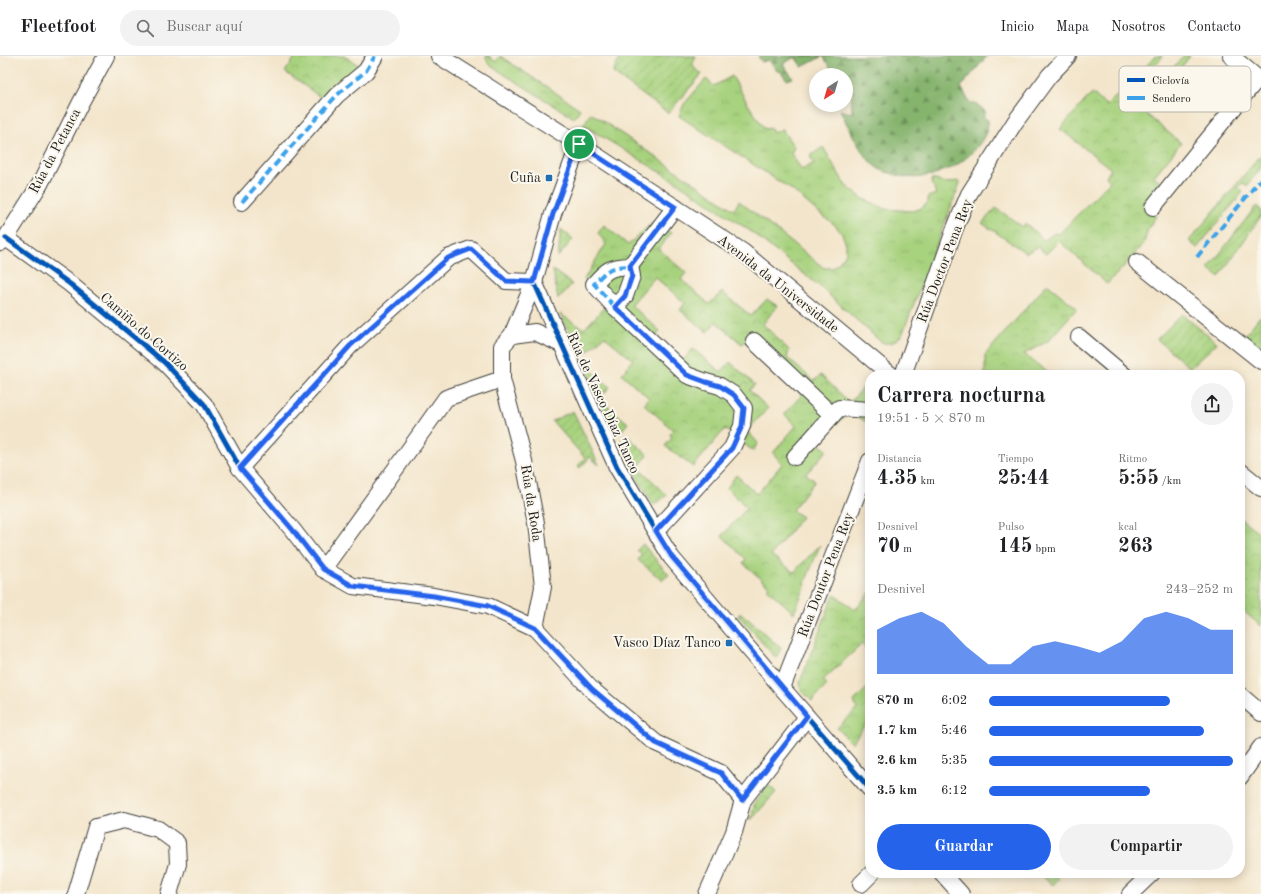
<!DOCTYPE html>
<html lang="es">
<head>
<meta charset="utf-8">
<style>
  :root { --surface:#fff; --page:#f2f2f2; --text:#202124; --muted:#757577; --line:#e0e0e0; --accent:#2563eb }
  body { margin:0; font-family:"Old Standard TT",serif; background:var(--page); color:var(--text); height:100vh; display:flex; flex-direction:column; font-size:15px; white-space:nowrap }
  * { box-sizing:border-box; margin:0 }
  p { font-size:13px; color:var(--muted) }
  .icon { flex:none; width:22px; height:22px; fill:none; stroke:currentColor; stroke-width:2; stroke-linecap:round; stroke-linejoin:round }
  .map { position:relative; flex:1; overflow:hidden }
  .drawer { position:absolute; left:865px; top:314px; width:380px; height:508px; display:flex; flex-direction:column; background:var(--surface); border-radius:16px; box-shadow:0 2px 10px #0003 }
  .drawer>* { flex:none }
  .needle { width:26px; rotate:217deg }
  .controls { position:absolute; left:809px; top:12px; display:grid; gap:8px }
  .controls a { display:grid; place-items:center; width:44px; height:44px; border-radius:50%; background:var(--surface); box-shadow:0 2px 10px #0003; font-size:20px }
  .pin { position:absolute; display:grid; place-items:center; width:34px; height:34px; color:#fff; margin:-17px; border:2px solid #fff; border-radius:50%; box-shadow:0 1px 4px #0007 }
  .round { display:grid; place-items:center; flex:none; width:42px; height:42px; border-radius:21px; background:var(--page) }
  .head { display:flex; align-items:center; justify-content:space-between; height:68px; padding:0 12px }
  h1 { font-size:22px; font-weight:700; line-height:30px }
  .figures { display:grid; grid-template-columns:repeat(3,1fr); gap:6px; height:68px; padding:4px 12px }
  .figures div { display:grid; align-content:center }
  .figures b { font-size:20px; font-weight:700 }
  .figures small { font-size:11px; font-weight:400 }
  .figures p { font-size:11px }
  .chart { height:112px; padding:8px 12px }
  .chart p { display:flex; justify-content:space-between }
  .chart svg { width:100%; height:72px; margin-top:4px; fill:var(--accent); opacity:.7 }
  .cta { display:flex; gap:8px; margin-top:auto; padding:8px 12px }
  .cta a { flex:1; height:46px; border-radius:24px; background:var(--accent); color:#fff; font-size:16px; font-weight:700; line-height:46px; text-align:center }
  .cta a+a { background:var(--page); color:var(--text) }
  ul { padding:0 12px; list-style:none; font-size:13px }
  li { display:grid; grid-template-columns:64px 48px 1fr; align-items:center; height:30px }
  li i { height:10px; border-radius:5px; background:var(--accent) }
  header { display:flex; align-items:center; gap:24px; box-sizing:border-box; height:56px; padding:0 20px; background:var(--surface); border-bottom:1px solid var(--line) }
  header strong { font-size:19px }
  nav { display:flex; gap:22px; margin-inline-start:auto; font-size:14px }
  .search { width:280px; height:36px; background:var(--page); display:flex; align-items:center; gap:10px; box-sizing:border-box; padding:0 14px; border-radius:22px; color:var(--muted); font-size:15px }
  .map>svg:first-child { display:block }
  .grass { fill:url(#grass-tufts); stroke:#62774d }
  .forest { fill:url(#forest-firs); stroke:#506844 }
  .park { fill:url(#park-crowns); stroke:#62774d }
  .garden { fill:url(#garden-furrows); stroke:#62774d }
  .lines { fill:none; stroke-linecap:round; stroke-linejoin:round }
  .minor-casing { stroke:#3c3a36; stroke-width:18 }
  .minor { stroke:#fff; stroke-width:16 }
  .quiet { stroke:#3da2ea; stroke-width:4; stroke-dasharray:8 4; stroke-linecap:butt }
  .cycleway-casing { stroke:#fbf7ec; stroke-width:8 }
  .cycleway { stroke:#0057b8; stroke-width:5 }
  .route-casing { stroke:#fff; stroke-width:8 }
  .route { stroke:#2563eb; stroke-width:5 }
  .poi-dot { fill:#1f6fb2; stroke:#fbf7ec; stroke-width:1.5 }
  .labels { text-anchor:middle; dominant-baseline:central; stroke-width:4; stroke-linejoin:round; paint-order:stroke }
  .street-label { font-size:14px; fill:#1c1c1c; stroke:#fbf7ec }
  .poi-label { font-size:14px; fill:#1c1c1c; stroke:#fbf7ec; text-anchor:end }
  .key { fill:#fbf7ec; stroke:#b8b5ae; stroke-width:1 }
  .key-label { font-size:11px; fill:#1c1c1c }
</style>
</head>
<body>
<header>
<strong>Fleetfoot</strong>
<div class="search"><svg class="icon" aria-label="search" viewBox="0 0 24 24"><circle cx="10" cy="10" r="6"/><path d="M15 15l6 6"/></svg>Buscar aquí</div>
<nav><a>Inicio</a><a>Mapa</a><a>Nosotros</a><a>Contacto</a></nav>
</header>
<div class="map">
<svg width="1261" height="838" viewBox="0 0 1261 838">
  <defs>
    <pattern id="grass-tufts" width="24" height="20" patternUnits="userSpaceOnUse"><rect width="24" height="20" fill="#a7d27e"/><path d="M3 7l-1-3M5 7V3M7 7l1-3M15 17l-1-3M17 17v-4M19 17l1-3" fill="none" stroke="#8fb46c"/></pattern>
    <pattern id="forest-firs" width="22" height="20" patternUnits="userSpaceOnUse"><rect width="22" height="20" fill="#85b46d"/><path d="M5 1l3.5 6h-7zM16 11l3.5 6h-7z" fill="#6c9259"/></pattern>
    <pattern id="park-crowns" width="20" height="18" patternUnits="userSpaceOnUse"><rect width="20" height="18" fill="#a7d27e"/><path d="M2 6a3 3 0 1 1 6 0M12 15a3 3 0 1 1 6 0" fill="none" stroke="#8fb46c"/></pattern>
    <pattern id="garden-furrows" width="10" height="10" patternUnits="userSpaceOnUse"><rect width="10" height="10" fill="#a7d27e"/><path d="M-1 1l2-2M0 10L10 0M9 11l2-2" fill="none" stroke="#8fb46c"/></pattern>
  </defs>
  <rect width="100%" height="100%" fill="#fbf7ec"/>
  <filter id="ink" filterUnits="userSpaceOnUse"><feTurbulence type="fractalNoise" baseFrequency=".025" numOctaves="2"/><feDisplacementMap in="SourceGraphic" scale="8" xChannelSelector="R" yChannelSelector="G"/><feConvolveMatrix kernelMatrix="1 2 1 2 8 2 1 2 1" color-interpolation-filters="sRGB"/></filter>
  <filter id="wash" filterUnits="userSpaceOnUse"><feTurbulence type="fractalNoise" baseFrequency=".012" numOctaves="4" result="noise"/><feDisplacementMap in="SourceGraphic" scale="16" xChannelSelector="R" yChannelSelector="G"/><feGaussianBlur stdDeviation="0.9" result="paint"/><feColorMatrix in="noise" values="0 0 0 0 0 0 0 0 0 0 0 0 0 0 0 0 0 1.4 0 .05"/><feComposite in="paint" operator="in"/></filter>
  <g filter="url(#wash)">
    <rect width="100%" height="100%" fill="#f3e5cb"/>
    <g class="grass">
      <path d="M486 0H490V2L496 6 500 0 580 53 574 62 491 10C488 7 486 4 486 0Z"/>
      <polygon points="732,20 749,50 765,73 771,72 773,77 782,73 794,91 791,98 802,114 814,107 810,100 823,91 846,130 862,142 886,153 913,155 922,152 928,146 928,141 936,138 931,123 947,127 957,125 960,127 902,279 892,287 884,287 880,285 818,229 749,174 678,127 583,69 591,57 734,154 739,145 824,212 833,212 840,205 846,197 846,188 842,178 835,169 819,157 792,134 679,60 684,48 706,23 714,30"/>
    </g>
    <path class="forest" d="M758 0H987L961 31 971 49 974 46 986 56 983 61 988 64C990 81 969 102 955 110 951 113 947 113 943 115 939 116 935 119 932 120L929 119C918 123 908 122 896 119 891 117 883 116 879 113 863 104 848 70 840 54L852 57 851 31 846 30V19H835L823 0 802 11 795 1 783 8 793 22 787 24 780 15H777L769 4 762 6Z"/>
    <g class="park">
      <polygon points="296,0 344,0 365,13 326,45 285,16"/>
      <polygon points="1092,37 1107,50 1119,37 1133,47 1181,87 1154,120 1165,131 1146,153 1156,160 1148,173 1144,187 1127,207 1107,228 1059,185 1046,198 1038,191 1026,197 982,167 996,152 1023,171 1025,167 1044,184 1055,177 1059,178 1110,125 1106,121 1111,113 1060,73"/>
      <polygon points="654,165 671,177 659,193 686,217 681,223 709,248 722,236 751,260 767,243 777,250 763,268 789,294 787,302 814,325 821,319 847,344 851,345 866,329 870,333 870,368 849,356 817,387 827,394 806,418 815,425 792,454 802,461 771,499 794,516 820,489 805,527 806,528 794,557 767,533 769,530 743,507 746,503 722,480 747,452 727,432 736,419 757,438 782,408 773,397 796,370 784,358 802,339 753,280 742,288 716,266 707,276 680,254 685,247 655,221 631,249 660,275 656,281 683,304 693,293 721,316 730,306 755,329 749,334 768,352 747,375 758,387 753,395 725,373 693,411 665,390 672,382 670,378 673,374 644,348 649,342 622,318 633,304 604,280 582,301 560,258 584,273 608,248 584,223 606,188 598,177 604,169 628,189"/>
      <polygon points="1047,228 1077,252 1048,285 1024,298 1051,319 985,319 985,299"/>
      <polygon points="1240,462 1261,478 1261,570 1240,552"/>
      <polygon points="870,536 870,596 862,588 823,624 827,629 812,645 801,634 800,626 834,538 855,554"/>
      <polygon points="870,629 870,662 852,687 837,672 857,653 854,645"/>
      <polygon points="768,729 776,736 751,764 754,749"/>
      <polygon points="1040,817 1056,817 1055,819 1059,823 1053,829"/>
    </g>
    <g class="garden">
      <polygon points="620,0 696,0 693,6 694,12 702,18 668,57 613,17"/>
      <polygon points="1155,0 1163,0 1129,44 1122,39"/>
      <polygon points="1183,0 1190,0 1146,58 1139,52"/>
      <polygon points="1261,99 1261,112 1247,130 1243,127 1238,131 1243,136 1197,192 1189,185"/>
      <polygon points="1256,150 1261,154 1261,160 1219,221 1208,213"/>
      <polygon points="561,173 573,183 558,201"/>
      <polygon points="553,214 572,228 558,243"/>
      <polygon points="1182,258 1217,287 1190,312 1157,283"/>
      <polygon points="1260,260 1261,261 1261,297 1243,282"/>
      <polygon points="583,307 610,331 600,342"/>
      <polygon points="601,345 628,367 618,379"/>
      <polygon points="573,355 599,409 590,401 580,412 578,410 585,402 552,365"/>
      <polygon points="626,379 648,399 638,411 667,439 654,449 634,417 620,386"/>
      <polygon points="643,488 669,519 662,524 638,504 642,499 637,494"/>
      <polygon points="741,557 781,592 776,602 738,559"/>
    </g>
  </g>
  <g filter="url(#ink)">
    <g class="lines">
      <defs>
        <g id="minor">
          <polyline points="439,0 579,88 743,196 891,319"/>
          <polyline points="1231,0 1261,25"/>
          <polyline points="242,146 337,39 366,15 375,0"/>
          <polyline points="1153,151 1258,22"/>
          <polyline points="6,182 70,228 164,306 204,348 240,412 292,473 323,513 353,530 434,540 488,550 535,572 591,633 656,687 721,717 743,744"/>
          <polyline points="0,187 6,182 40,128 81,46 106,0"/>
          <polyline points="1137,206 1261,305"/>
          <path d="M630 210 632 220 625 240 615 251 594 228C607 213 610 211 630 210L675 151"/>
          <polyline points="534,226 617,411 671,501 782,632 870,733"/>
          <polyline points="615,251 687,319 706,326 720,330 734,339 744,352 742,370 732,392 656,475"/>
          <polyline points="512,279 535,276 561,288"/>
          <polyline points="1079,281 1124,319"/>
          <polyline points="754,285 832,359"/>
          <polyline points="903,319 955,172 969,138 1015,66 1049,20 1068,0"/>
          <polyline points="795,401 839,352 870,354"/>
          <polyline points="240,412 350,290 448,202 471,193 506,225 534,226"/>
          <polyline points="1240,415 1261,432"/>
          <polyline points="323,513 399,408 446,342 502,323"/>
          <polyline points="535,572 543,531 536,467 524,405 502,323 502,290 512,279 534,226 553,158 579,88"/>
          <polyline points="782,632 870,405"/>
          <polyline points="1240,639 1261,657"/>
          <polyline points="1240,721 1261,691"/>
          <polyline points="942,817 961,838"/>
          <polyline points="861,828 872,817"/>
          <polyline points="76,838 96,771 124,764 158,773 177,787 178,808 169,838"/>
          <polyline points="707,838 734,776 743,744 807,661"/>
          <polyline points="1130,838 1152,817"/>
        </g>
      </defs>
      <use href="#minor" class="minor-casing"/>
      <use href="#minor" class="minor"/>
      <g class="quiet">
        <polyline points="242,146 337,39 366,15 375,0"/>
        <polyline points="1197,201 1261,123"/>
        <path d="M630 210 632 220 625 240 615 251 594 228C607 213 610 211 630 210L675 151"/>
        <polyline points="615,251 687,319 706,326 720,330 734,339 744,352 742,370 732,392"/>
      </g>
      <defs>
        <g id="cycleway">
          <polyline points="6,182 70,228 164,306 204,348 240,412 292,473 323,513 353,530 434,540 488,550 535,572 591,633 656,687 721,717 743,744"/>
          <polyline points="534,226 617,411 671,501 782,632 870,733"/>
        </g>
      </defs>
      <use href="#cycleway" class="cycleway-casing"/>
      <use href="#cycleway" class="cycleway"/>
    </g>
  </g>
  <g class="lines" filter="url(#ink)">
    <defs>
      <polygon id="route" points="579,88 675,151 630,210 632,220 625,240 615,251 687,319 706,326 720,330 734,339 744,352 742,370 732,392 656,475 672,501 807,660 742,744 721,717 656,687 592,633 535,572 488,550 434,540 353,530 323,513 292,473 240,412 350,290 448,202 471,193 506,225 534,226 553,158"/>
    </defs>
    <use href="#route" class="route-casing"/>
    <use href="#route" class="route"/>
  </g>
  <g class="poi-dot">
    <rect x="545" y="118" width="8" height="8" rx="2"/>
    <rect x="725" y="583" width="8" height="8" rx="2"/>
  </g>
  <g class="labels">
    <g class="street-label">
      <text transform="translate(55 95) rotate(-62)">Rúa da Petanca</text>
      <text transform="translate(945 205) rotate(-69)">Rúa Doctor Pena Rey</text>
      <text transform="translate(778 228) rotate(38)">Avenida da Universidade</text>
      <text transform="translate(144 276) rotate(41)">Camiño do Cortizo</text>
      <text transform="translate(603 347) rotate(65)">Rúa de Vasco Díaz Tanco</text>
      <text transform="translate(531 447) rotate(81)">Rúa da Roda</text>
      <text transform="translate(826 519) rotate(-69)">Rúa Doutor Pena Rey</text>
    </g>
    <g class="poi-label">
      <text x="541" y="122">Cuña</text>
      <text x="721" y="587">Vasco Díaz Tanco</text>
    </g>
  </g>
  <rect x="1119" y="10" width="132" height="46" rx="6" class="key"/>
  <rect x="1127" y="22" width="18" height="4" fill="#0057b8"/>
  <rect x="1127" y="40" width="18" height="4" fill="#3da2ea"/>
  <g class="key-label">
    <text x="1152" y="28">Ciclovía</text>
    <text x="1152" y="46">Sendero</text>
  </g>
</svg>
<div class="controls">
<a><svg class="needle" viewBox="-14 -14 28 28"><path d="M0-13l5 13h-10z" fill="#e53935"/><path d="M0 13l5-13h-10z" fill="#757577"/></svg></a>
</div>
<div class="pin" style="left:579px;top:88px;background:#1e9e55"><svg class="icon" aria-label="arrive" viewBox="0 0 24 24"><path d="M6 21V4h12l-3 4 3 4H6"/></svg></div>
<section class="drawer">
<div class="head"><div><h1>Carrera nocturna</h1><p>19:51 · 5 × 870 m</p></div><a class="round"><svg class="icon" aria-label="share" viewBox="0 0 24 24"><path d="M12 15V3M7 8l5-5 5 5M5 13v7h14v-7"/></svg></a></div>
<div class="figures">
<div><p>Distancia</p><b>4.35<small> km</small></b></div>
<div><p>Tiempo</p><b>25:44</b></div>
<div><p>Ritmo</p><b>5:55<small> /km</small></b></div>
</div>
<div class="figures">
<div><p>Desnivel</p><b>70<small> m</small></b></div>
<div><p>Pulso</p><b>145<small> bpm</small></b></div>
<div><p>kcal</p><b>263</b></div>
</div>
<div class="chart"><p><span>Desnivel</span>243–252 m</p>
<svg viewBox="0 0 160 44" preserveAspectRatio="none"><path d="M0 44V17L10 10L20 6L30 13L40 27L50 38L60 38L70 27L80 24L90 27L100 31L110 24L120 10L130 6L140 10L150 17L160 17V44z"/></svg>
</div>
<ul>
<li><b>870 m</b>6:02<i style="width:74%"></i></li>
<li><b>1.7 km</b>5:46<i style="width:88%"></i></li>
<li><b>2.6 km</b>5:35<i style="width:100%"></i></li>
<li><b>3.5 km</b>6:12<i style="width:66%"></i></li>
</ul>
<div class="cta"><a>Guardar</a><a>Compartir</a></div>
</section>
</div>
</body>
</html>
